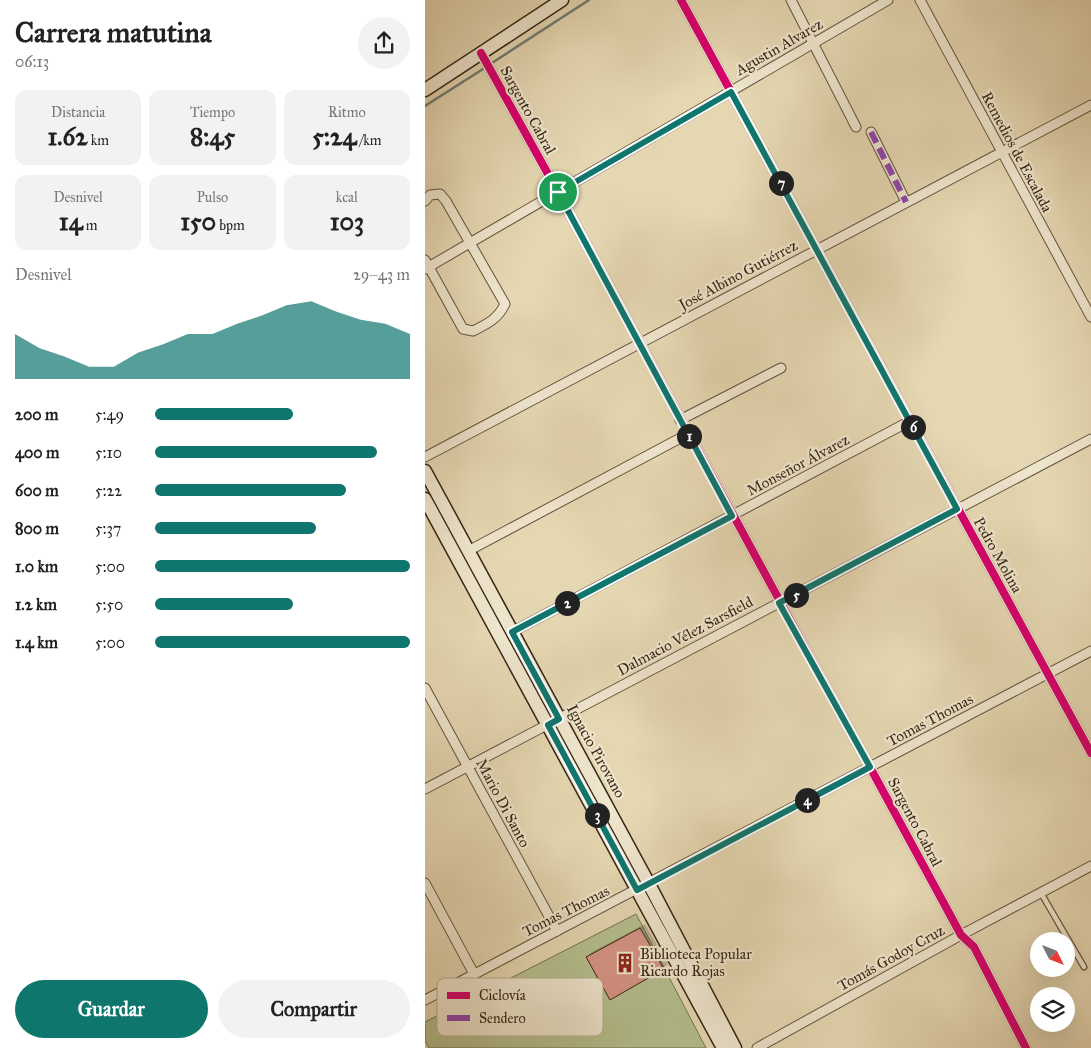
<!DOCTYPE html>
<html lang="es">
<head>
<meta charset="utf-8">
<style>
  :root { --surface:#fff; --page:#f2f2f2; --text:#222; --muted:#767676; --accent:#0f766e }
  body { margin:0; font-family:"IM FELL Great Primer",serif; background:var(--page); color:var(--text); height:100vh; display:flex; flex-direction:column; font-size:19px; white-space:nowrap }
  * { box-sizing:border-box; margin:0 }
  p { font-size:16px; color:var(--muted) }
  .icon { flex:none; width:28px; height:28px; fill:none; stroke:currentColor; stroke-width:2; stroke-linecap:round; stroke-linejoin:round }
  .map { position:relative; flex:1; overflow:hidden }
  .details { display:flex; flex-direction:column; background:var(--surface); width:425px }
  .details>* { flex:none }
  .needle { width:32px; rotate:132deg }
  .tools { position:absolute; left:605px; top:932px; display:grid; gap:10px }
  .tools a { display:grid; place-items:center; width:45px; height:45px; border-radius:50%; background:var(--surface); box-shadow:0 5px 20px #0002; font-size:25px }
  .pin { position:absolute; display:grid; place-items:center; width:42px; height:42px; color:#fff; margin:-21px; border:2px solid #fff; border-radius:50%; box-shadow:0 1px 5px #0007 }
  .km { position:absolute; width:25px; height:25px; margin:-12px; border-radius:50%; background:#222; color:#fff; font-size:14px; line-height:25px; text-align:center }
  .round { display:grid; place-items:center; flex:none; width:52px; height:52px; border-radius:26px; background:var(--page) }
  .head { display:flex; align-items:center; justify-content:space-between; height:85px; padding:0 15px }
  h1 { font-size:28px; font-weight:700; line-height:38px }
  .metrics { display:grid; grid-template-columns:repeat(3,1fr); gap:8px; height:85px; padding:5px 15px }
  .metrics div { display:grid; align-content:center; border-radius:12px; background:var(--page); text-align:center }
  .metrics b { font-size:25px; font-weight:700 }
  .metrics small { font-size:14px; font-weight:400 }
  .metrics p { font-size:14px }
  .chart { height:140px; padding:10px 15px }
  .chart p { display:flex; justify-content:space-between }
  .chart svg { width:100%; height:90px; margin-top:5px; fill:var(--accent); opacity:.7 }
  .primary-button { display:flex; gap:10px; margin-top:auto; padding:10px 15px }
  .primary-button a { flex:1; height:58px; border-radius:30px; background:var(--accent); color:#fff; font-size:20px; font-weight:700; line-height:58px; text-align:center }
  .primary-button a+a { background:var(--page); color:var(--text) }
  ul { padding:0 15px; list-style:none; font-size:16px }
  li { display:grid; grid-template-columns:80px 60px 1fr; align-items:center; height:38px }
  li i { height:12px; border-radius:6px; background:var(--accent) }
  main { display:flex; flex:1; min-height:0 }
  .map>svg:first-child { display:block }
  .green { fill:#b4be8d; stroke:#757250 }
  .shadow { fill:#0003 }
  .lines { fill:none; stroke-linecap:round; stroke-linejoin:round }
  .stream { stroke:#717d74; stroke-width:2.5 }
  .building { fill:#d49384; stroke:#362513 }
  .lane-casing { stroke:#62523b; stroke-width:7 }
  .street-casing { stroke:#62523b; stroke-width:11 }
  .secondary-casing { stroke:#362513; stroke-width:15 }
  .lane { stroke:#eee5cd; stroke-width:4.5 }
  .street { stroke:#eee5cd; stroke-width:9 }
  .secondary { stroke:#eee5cd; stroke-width:12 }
  .quiet { stroke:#8e44ad; stroke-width:6; stroke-dasharray:12 6; stroke-linecap:butt }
  .cycleway-casing { stroke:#eee5cd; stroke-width:11 }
  .cycleway { stroke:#d6006c; stroke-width:8 }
  .route-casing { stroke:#fff; stroke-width:10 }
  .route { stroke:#0f766e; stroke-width:6 }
  .labels { text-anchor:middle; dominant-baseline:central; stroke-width:4.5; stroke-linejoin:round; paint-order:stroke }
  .street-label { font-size:15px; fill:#362513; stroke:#eee5cd }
  .poi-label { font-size:15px; fill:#362513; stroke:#eee5cd; text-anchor:start }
  .key { fill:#eee5cd; stroke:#b7ab95; stroke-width:1 }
  .key-label { font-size:14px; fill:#362513 }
</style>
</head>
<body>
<main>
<section class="details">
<div class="head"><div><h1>Carrera matutina</h1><p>06:13</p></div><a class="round"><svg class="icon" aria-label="share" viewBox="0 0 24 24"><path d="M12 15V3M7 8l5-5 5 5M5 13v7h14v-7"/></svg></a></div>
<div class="metrics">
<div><p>Distancia</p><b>1.62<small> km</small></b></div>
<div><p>Tiempo</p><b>8:45</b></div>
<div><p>Ritmo</p><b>5:24<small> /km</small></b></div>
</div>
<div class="metrics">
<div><p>Desnivel</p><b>14<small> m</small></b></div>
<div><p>Pulso</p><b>150<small> bpm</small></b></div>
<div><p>kcal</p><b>103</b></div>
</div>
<div class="chart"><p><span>Desnivel</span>29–43 m</p>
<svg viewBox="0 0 160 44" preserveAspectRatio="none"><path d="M0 44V22L10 29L20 33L30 38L40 38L50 31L60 27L70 22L80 22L90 17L100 13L110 8L120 6L130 11L140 15L150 17L160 22V44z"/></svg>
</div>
<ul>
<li><b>200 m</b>5:49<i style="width:54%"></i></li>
<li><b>400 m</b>5:10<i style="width:87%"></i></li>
<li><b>600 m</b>5:22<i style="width:75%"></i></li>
<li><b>800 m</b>5:37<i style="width:63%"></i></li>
<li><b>1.0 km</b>5:00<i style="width:100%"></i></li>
<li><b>1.2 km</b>5:50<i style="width:54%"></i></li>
<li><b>1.4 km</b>5:00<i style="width:100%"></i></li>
</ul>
<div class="primary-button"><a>Guardar</a><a>Compartir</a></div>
</section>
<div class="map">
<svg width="666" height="1048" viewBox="0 0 666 1048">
  <rect width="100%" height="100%" fill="#e5d7b2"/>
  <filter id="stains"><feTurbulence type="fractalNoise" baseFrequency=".004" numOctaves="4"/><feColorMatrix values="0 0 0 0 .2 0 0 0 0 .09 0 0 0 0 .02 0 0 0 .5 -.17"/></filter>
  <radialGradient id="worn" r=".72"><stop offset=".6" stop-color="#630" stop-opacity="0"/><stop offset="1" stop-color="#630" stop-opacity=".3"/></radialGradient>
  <polygon class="green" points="211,914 281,1048 4,1048 0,1041 0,1022"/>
  <polygon class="shadow" points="220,924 243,964 239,968 185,999 162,957 167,952"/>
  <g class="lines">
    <g class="stream">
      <polyline points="67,63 164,0"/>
      <polyline points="0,106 58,69"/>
    </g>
  </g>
  <polygon class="building" points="215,928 239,969 185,1000 161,957"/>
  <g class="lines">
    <defs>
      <polyline id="lane" points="616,893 659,967"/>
      <g id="street">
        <polyline points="256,0 666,753"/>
        <polyline points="366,0 431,127"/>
        <polyline points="495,0 666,317"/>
        <polyline points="56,53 133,192 536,935 549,947 601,1048"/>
        <polyline points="446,132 481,202"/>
        <path d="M0 201 5 195 15 194 21 201 80 304C73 319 62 324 48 331L38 329 0 260"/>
        <polyline points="0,269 463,0"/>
        <polyline points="255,420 356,368"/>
        <polyline points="0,457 666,105"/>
        <polyline points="43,551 263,434"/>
        <polyline points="87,632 485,421"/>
        <polyline points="0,688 132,931"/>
        <polyline points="0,789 666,439"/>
        <polyline points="0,883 49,974"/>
        <polyline points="0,1000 666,651"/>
        <polyline points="332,1048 536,935 666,866"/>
      </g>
      <g id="secondary">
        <polyline points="0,90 137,0"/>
        <polyline points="0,471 224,884 310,1048"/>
        <polyline points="0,499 298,1048"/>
      </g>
    </defs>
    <use href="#lane" class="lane-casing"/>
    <use href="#street" class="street-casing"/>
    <use href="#secondary" class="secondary-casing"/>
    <use href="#lane" class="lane"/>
    <use href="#street" class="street"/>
    <use href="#secondary" class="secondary"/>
    <polyline class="quiet" points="446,132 481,202"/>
    <defs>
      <g id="cycleway">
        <polyline points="256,0 666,753"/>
        <polyline points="56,53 133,192 536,935 549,947 601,1048"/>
      </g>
    </defs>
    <use href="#cycleway" class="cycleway-casing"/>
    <use href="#cycleway" class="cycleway"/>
  </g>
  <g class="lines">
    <defs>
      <polygon id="route" points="306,92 532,509 354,603 445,767 212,890 123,725 134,719 87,632 307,516 133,192"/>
    </defs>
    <use href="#route" class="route-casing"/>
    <use href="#route" class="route"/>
  </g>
  <defs>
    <symbol id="building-bare" viewBox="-9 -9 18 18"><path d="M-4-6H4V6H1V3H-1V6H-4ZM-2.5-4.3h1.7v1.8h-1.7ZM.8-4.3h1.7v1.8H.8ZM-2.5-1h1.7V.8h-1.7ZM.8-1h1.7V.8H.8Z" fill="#8f2418" stroke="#eee5cd" stroke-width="2.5" paint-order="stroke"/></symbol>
  </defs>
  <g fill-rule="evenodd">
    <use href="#building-bare" x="186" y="949" width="28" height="28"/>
  </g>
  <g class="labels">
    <g class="street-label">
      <text transform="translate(354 47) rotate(-30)">Agustin Alvarez</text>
      <text transform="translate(103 110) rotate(61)">Sargento Cabral</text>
      <text transform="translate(592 152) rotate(62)">Remedios de Escalada</text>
      <text transform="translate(313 275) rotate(-28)">José Albino Gutiérrez</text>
      <text transform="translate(373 465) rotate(-28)">Monseñor Álvarez</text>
      <text transform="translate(573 555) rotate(61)">Pedro Molina</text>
      <text transform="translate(260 636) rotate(-28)">Dalmacio Vélez Sarsfield</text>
      <text transform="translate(505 720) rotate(-28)">Tomas Thomas</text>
      <text transform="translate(171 751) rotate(61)">Ignacio Pirovano</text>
      <text transform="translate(78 803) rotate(62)">Mario Di Santo</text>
      <text transform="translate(490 822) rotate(62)">Sargento Cabral</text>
      <text transform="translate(141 911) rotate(-27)">Tomas Thomas</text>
      <text transform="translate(466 958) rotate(-29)">Tomás Godoy Cruz</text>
    </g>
    <g class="poi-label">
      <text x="215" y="954">Biblioteca Popular<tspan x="215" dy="17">Ricardo Rojas</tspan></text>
    </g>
  </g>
  <rect x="12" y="978" width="166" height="58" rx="8" class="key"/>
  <rect x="22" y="992" width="23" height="7" fill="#d6006c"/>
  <rect x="22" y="1015" width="23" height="6" fill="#8e44ad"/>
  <g class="key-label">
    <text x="54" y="1000">Ciclovía</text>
    <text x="54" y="1023">Sendero</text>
  </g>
  <rect width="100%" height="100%" filter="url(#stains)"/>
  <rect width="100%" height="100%" fill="url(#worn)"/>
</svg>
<div class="tools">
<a><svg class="needle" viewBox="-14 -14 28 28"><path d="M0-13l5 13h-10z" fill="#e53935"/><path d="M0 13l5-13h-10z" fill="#767676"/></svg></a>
<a><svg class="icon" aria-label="layers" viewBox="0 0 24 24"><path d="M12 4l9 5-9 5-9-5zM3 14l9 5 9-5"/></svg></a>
</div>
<div class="pin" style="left:133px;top:192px;background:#1e9e55"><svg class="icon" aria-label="arrive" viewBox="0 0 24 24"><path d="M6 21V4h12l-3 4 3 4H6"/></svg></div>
<b class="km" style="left:264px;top:436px">1</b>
<b class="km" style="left:142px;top:603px">2</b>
<b class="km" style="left:172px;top:815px">3</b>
<b class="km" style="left:382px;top:800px">4</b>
<b class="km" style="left:371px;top:595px">5</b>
<b class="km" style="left:488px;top:427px">6</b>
<b class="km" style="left:356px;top:183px">7</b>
</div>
</main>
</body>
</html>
